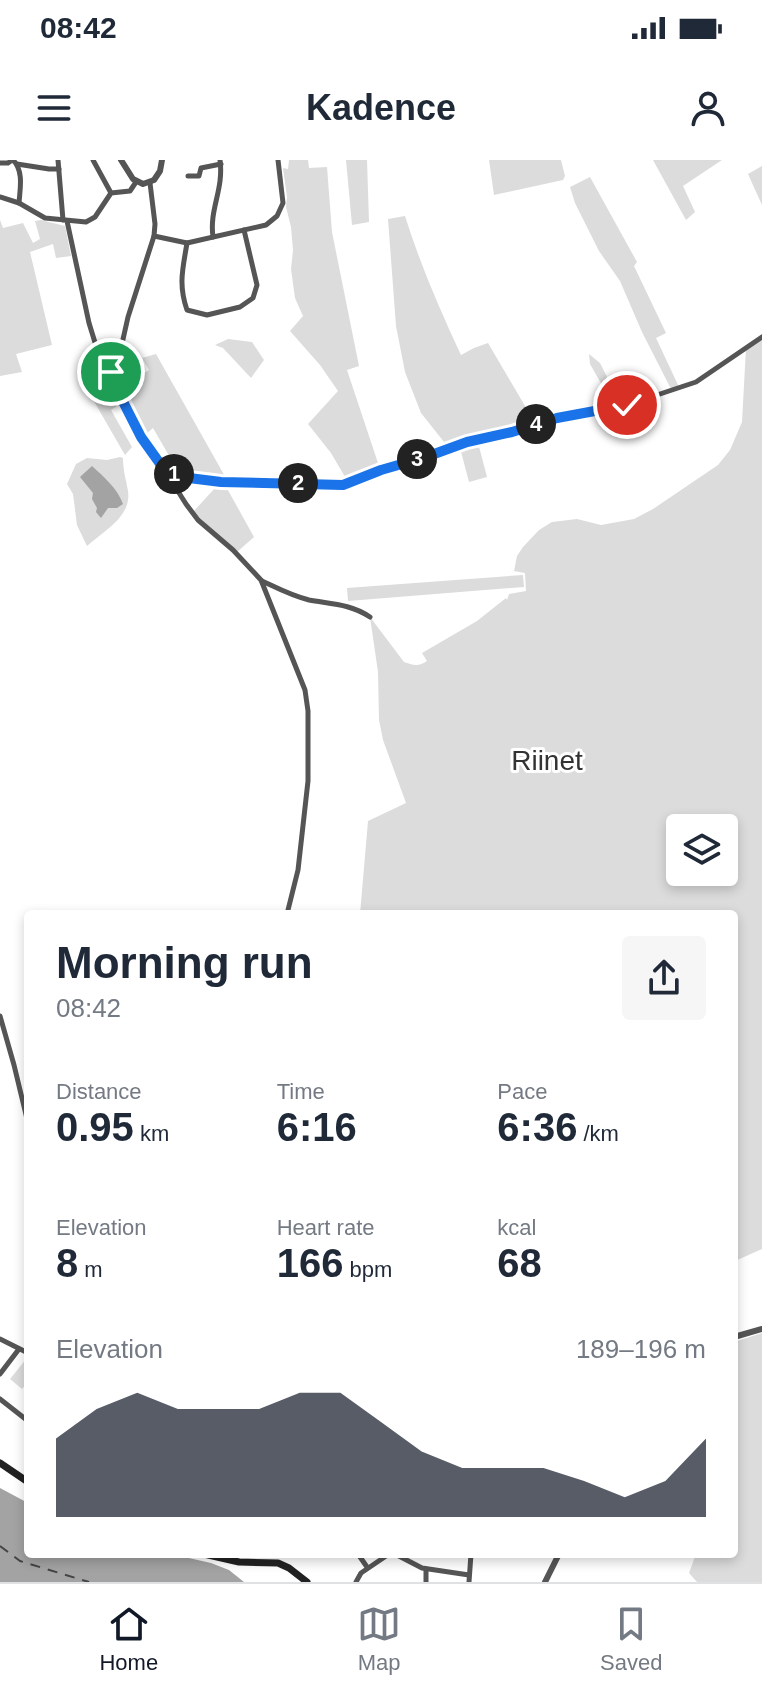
<!DOCTYPE html>
<html lang="en">
<head>
<meta charset="utf-8">
<style>
  :root { --surface:#fff; --page:#f6f6f7; --text:#1f2937; --muted:#747a83; --line:#e0e1e3; --accent:#111827 }
  body { margin:0; font-family:Helvetica,sans-serif; background:var(--page); color:var(--text); height:100vh; display:flex; flex-direction:column; font-size:30px; white-space:nowrap }
  * { box-sizing:border-box; margin:0 }
  p { font-size:26px; color:var(--muted) }
  .icon { flex:none; width:44px; height:44px; fill:none; stroke:currentColor; stroke-width:2; stroke-linecap:round; stroke-linejoin:round }
  .map { position:relative; flex:1; overflow:hidden }
  .drawer { position:absolute; left:24px; top:750px; width:714px; height:648px; display:flex; flex-direction:column; background:var(--surface); border-radius:8px; box-shadow:0 4px 12px #0003 }
  .drawer>* { flex:none }
  .tools { position:absolute; left:666px; top:654px; display:grid; gap:16px }
  .tools a { display:grid; place-items:center; width:72px; height:72px; border-radius:8px; background:var(--surface); box-shadow:0 4px 12px #0003; font-size:40px }
  .pin { position:absolute; display:grid; place-items:center; width:68px; height:68px; color:#fff; margin:-34px; border:4px solid #fff; border-radius:50%; box-shadow:0 2px 8px #0007 }
  .km { position:absolute; width:40px; height:40px; margin:-20px; border-radius:50%; background:#222; color:#fff; font-size:22px; line-height:40px; text-align:center }
  .round { display:grid; place-items:center; flex:none; width:84px; height:84px; border-radius:8px; background:var(--page) }
  .head { display:flex; align-items:center; justify-content:space-between; height:136px; padding:0 32px }
  h1 { font-size:44px; font-weight:800; line-height:60px }
  .metrics { display:grid; grid-template-columns:repeat(3,1fr); gap:12px; height:136px; padding:8px 32px }
  .metrics div { display:grid; align-content:center }
  .metrics b { font-size:40px; font-weight:800 }
  .metrics small { font-size:22px; font-weight:400 }
  .metrics p { font-size:22px }
  .chart { height:224px; padding:16px 32px }
  .chart p { display:flex; justify-content:space-between }
  .chart svg { width:100%; height:144px; margin-top:8px; fill:var(--accent); opacity:.7 }
  .status { display:flex; justify-content:space-between; align-items:center; height:56px; padding:0 40px; background:var(--surface); direction:ltr }
  .status svg { height:22px; fill:currentColor }
  header { display:flex; justify-content:space-between; align-items:center; height:104px; padding:0 32px; background:var(--surface); font-size:36px; font-weight:800 }
  .dock { display:flex; justify-content:space-around; align-items:center; height:112px; border-top:2px solid var(--line); background:var(--surface); font-size:22px; color:var(--muted) }
  .dock a { display:grid; justify-items:center; gap:4px }
  .dock .on { color:var(--accent) }
  .map>svg:first-child { display:block }
  .green { fill:#dcdcdc; fill-rule:evenodd }
  .water { fill:#a3a3a3 }
  .lines { fill:none; stroke-linecap:round; stroke-linejoin:round }
  .ferry { stroke:#444; stroke-width:2; stroke-dasharray:10 8; stroke-linecap:butt }
  .minor { stroke:#555; stroke-width:5 }
  .tertiary { stroke:#555; stroke-width:6 }
  .secondary { stroke:#222; stroke-width:7 }
  .route-casing { stroke:#fff; stroke-width:16 }
  .route { stroke:#1a73e8; stroke-width:10 }
  .labels { text-anchor:middle; dominant-baseline:central; stroke-width:6; stroke-linejoin:round; paint-order:stroke }
  .park-label { font-size:28px; fill:#333; stroke:#fff }
</style>
</head>
<body>
<div class="status"><b>08:42</b><svg viewBox="0 0 49 12"><path d="M0 12V9h3v3zM5 12V6h3v6zM10 12V3h3v9zM15 12V0h3v12zM26 1h20v11H26zM47 4h2v5h-2z"/></svg></div>
<header><svg class="icon" aria-label="menu" viewBox="0 0 24 24"><path d="M4 6h16M4 12h16M4 18h16"/></svg>Kadence<svg class="icon" aria-label="person" viewBox="0 0 24 24"><circle cx="12" cy="8" r="4"/><path d="M4 21q1-7 8-7t8 7"/></svg></header>
<div class="map">
<svg width="762" height="1422" viewBox="0 0 762 1422">
  <rect width="100%" height="100%" fill="#fff"/>
  <g class="green">
    <polygon points="289,0 308,0 309,8 327,7 332,72 359,206 347,210 380,309 348,322 331,293 308,264 338,231 320,205 290,171 303,156 295,138 291,109 293,90 291,67 286,47 287,37 283,8 288,9"/>
    <polygon points="346,0 367,0 369,62 352,65"/>
    <polygon points="489,0 561,0 565,16 563,20 494,35"/>
    <polygon points="653,0 722,0 683,26 695,52 686,60"/>
    <polygon points="762,6 762,45 748,14"/>
    <polygon points="590,17 637,102 634,106 666,173 656,178 679,227 673,229 670,227 642,172 620,121 599,91 575,43 570,27"/>
    <path d="M405 56C420 104 440 150 461 195L474 188 488 183 535 263 448 287 421 253 405 212 396 166 388 59Z"/>
    <polygon points="0,60 3,68 23,63 33,83 40,79 35,61 41,60 65,66 71,96 56,98 53,84 30,92 52,185 16,194 22,212 0,216"/>
    <path d="M762 177V1089L735 1101 734 754H360L368 661 406 643 383 580 379 560 378 512 370 457 404 502C412 505 419 507 427 501L422 493 477 461 506 438 507 440 509 434 526 431 525 413 514 411 517 396 523 387 539 370 552 362 577 359 601 365 634 359 653 349 718 305 730 290 742 262 746 188ZM680 668H724V712H680Z"/>
    <polygon points="228,179 252,182 264,200 251,218 223,188 215,185"/>
    <polygon points="156,194 227,320 194,317 179,313 153,268 144,276 138,269 114,220 113,214 119,206 130,203 137,217 149,210 142,198"/>
    <polygon points="589,194 600,203 612,227 620,231 625,240 624,244 614,246 590,204"/>
    <polygon points="103,219 104,222 107,221 119,245 111,250 132,287 125,295 95,243 96,230 94,221"/>
    <polygon points="477,279 487,317 469,322 459,284"/>
    <path d="M120 297 123 298C123 311 126 319 128 331 132 356 104 371 87 386L77 365 73 334 67 324 76 304 87 298 107 300Z"/>
    <polygon points="213,323 224,323 254,377 237,392 193,352 215,328"/>
    <polygon points="523,415 524,427 348,441 347,428"/>
    <polygon points="762,1173 762,1422 697,1422 689,1413 696,1394 734,1394 734,1182"/>
    <polygon points="27,1198 28,1222 22,1229 10,1219"/>
  </g>
  <g class="water">
    <path d="M92 306C104 317 117 328 123 344L117 348H108L101 358 96 352 97 348 92 339 93 333 80 317Z"/>
    <polygon points="0,1328 28,1343 28,1394 171,1394 211,1403 229,1410 244,1422 0,1422"/>
  </g>
  <g class="lines">
    <polyline class="ferry" points="0,1386 20,1401 89,1422"/>
    <g class="minor">
      <path d="M13 0C24 11 20 29 19 43"/>
      <polyline points="58,0 63,60"/>
      <polyline points="93,0 111,33"/>
      <polyline points="0,3 8,3 12,0"/>
      <polyline points="17,4 49,9 59,9"/>
      <polyline points="188,16 199,16 201,8 221,4"/>
      <polyline points="0,37 19,43 45,58 86,62 95,57 111,33 130,31 136,22"/>
      <polyline points="67,61 89,163 101,202 104,207 111,212 112,220 141,277 157,298 186,344 198,360 233,390 261,420 305,530 308,551 308,621 298,710 287,754"/>
      <polyline points="154,76 187,83 266,65 277,56 283,43 278,0"/>
      <path d="M213 77C209 49 224 30 220 0"/>
      <path d="M187 83C183 108 178 124 187 150L207 155 240 147 253 138 257 125 244 70"/>
      <polyline points="111,212 117,206 128,157 154,76 155,64 150,23"/>
      <polyline points="166,312 189,318 221,322 343,325 381,310 426,297 467,282 512,272 557,258 627,245 696,222 762,177"/>
      <path d="M262 421C277 428 292 436 309 440 331 444 351 444 370 457"/>
      <polyline points="0,856 14,905 28,963"/>
      <polyline points="0,1179 28,1193"/>
      <polyline points="0,1214 19,1189"/>
      <polyline points="0,1239 28,1261"/>
      <polyline points="358,1394 367,1407"/>
      <polyline points="395,1394 422,1408 469,1415"/>
      <polyline points="426,1409 426,1422"/>
      <polyline points="356,1422 361,1413 389,1394"/>
      <polyline points="469,1422 471,1394"/>
    </g>
    <g class="tertiary">
      <polyline points="121,0 133,19 143,24 154,20 160,11 162,0"/>
      <polyline points="734,1177 762,1169"/>
      <polyline points="545,1422 559,1394"/>
    </g>
    <g class="secondary">
      <polyline points="0,1303 28,1322"/>
      <polyline points="204,1394 239,1402 278,1403 289,1408 307,1422"/>
    </g>
  </g>
  <g class="lines">
    <defs>
      <polyline id="route" points="111,212 112,220 141,277 166,312 189,318 221,322 343,325 381,310 426,297 467,282 512,272 557,258 627,245"/>
    </defs>
    <use href="#route" class="route-casing"/>
    <use href="#route" class="route"/>
  </g>
  <g class="labels">
    <g class="park-label">
      <text x="547" y="600">Riinet</text>
    </g>
  </g>
</svg>
<div class="tools">
<a><svg class="icon" aria-label="layers" viewBox="0 0 24 24"><path d="M12 4l9 5-9 5-9-5zM3 14l9 5 9-5"/></svg></a>
</div>
<div class="pin" style="left:111px;top:212px;background:#1e9e55"><svg class="icon" aria-label="arrive" viewBox="0 0 24 24"><path d="M6 21V4h12l-3 4 3 4H6"/></svg></div>
<div class="pin" style="left:627px;top:245px;background:#d93025"><svg class="icon" aria-label="check" viewBox="0 0 24 24"><path d="M5 12l5 5 9-10"/></svg></div>
<b class="km" style="left:174px;top:314px">1</b>
<b class="km" style="left:298px;top:323px">2</b>
<b class="km" style="left:417px;top:299px">3</b>
<b class="km" style="left:536px;top:264px">4</b>
<section class="drawer">
<div class="head"><div><h1>Morning run</h1><p>08:42</p></div><a class="round"><svg class="icon" aria-label="share" viewBox="0 0 24 24"><path d="M12 15V3M7 8l5-5 5 5M5 13v7h14v-7"/></svg></a></div>
<div class="metrics">
<div><p>Distance</p><b>0.95<small> km</small></b></div>
<div><p>Time</p><b>6:16</b></div>
<div><p>Pace</p><b>6:36<small> /km</small></b></div>
</div>
<div class="metrics">
<div><p>Elevation</p><b>8<small> m</small></b></div>
<div><p>Heart rate</p><b>166<small> bpm</small></b></div>
<div><p>kcal</p><b>68</b></div>
</div>
<div class="chart"><p><span>Elevation</span>189–196 m</p>
<svg viewBox="0 0 160 44" preserveAspectRatio="none"><path d="M0 44V20L10 11L20 6L30 11L40 11L50 11L60 6L70 6L80 15L90 24L100 29L110 29L120 29L130 33L140 38L150 33L160 20V44z"/></svg>
</div>
</section>
</div>
<nav class="dock">
<a class="on"><svg class="icon" aria-label="home" viewBox="0 0 24 24"><path d="M3 11l9-7 9 7M6 9v11h12V9"/></svg>Home</a>
<a><svg class="icon" aria-label="map" viewBox="0 0 24 24"><path d="M3 6l6-2 6 2 6-2v14l-6 2-6-2-6 2zM9 4v14M15 6v14"/></svg>Map</a>
<a><svg class="icon" aria-label="saved" viewBox="0 0 24 24"><path d="M7 4h10v16l-5-4-5 4z"/></svg>Saved</a>
</nav>
</body>
</html>
